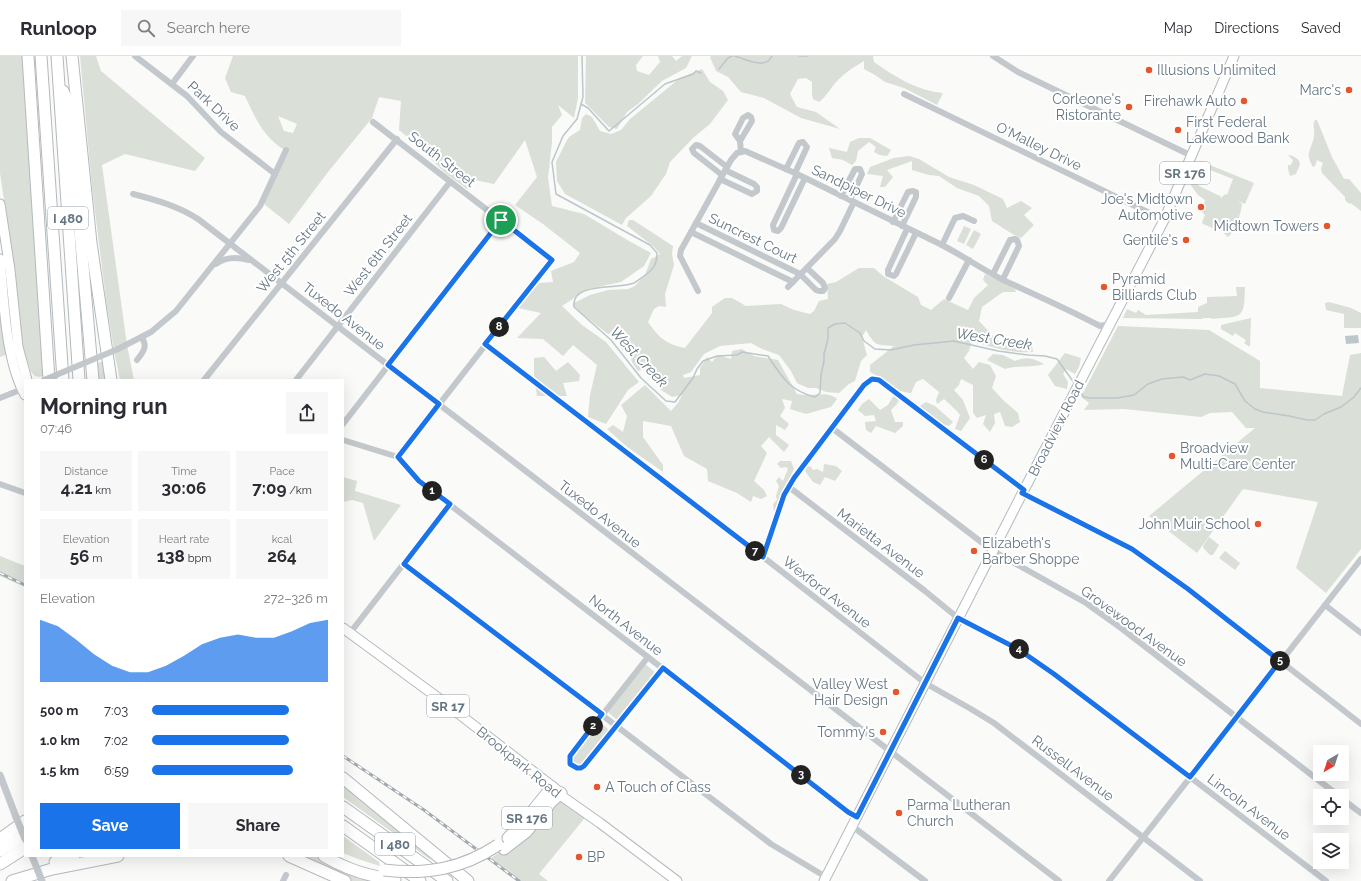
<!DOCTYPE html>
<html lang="en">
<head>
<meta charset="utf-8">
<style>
  :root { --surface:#fff; --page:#f7f7f7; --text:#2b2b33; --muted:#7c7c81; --line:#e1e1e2; --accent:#1a73e8 }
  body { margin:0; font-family:Raleway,sans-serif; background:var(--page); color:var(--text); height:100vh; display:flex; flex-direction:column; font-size:15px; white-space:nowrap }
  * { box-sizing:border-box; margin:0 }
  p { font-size:13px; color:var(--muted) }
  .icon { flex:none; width:22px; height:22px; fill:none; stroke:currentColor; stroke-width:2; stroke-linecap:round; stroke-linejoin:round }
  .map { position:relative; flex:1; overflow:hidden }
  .sheet { position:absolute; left:24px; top:323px; width:320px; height:478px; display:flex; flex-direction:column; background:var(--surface); border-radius:0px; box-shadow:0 4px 16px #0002 }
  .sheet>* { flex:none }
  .needle { width:26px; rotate:219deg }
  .tools { position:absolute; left:1313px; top:689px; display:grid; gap:8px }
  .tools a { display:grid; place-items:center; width:36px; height:36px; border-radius:0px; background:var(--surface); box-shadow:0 4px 16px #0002; font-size:20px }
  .pin { position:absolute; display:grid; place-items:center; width:34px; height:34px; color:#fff; margin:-17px; border:2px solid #fff; border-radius:50%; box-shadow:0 1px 4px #0007 }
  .km { position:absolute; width:20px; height:20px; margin:-10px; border-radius:50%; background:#222; color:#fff; font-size:11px; line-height:20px; text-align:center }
  .round { display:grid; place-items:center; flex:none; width:42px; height:42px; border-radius:0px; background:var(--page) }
  .head { display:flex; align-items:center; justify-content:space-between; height:68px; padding:0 16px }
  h1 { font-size:22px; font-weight:700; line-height:30px }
  .stats { display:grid; grid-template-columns:repeat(3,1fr); gap:6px; height:68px; padding:4px 16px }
  .stats div { display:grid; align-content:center; border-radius:0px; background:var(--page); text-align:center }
  .stats b { font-size:17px; font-weight:700 }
  .stats small { font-size:11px; font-weight:400 }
  .stats p { font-size:11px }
  .chart { height:112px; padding:8px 16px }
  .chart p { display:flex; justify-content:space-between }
  .chart svg { width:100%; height:72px; margin-top:4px; fill:var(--accent); opacity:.7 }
  .button { display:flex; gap:8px; margin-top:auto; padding:8px 16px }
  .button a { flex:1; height:46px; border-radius:0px; background:var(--accent); color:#fff; font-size:16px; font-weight:700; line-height:46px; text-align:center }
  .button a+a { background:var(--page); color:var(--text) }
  ul { padding:0 16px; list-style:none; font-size:13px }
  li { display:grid; grid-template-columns:64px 48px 1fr; align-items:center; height:30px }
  li i { height:10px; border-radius:5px; background:var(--accent) }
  header { display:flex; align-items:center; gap:24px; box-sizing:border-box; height:56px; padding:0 20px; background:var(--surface); border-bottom:1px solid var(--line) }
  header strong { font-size:19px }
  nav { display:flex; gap:22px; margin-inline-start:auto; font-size:14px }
  .search { width:280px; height:36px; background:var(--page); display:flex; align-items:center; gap:10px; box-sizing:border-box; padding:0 14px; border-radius:0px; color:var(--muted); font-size:15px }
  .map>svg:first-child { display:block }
  .green { fill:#dadfd7; fill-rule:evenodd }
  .water { fill:#bbc7cb }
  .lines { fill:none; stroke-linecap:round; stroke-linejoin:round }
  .stream { stroke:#bbc7cb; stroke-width:1.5 }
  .primary-casing { stroke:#b5babe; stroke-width:11 }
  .motorway-casing { stroke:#b4b9bd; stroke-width:13 }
  .minor { stroke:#c3c8cc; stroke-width:6 }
  .tertiary { stroke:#c3c8cc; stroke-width:7 }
  .primary { stroke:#fff; stroke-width:9 }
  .motorway { stroke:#fff; stroke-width:11 }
  .rail-casing { stroke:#a2aab0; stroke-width:3 }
  .rail { stroke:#fff; stroke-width:1.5; stroke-dasharray:4.5; stroke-linecap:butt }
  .motorway-bridge-casing { stroke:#b4b9bd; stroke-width:13; stroke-linecap:butt }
  .minor-bridge { stroke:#c3c8cc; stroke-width:6 }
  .tertiary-bridge { stroke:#c3c8cc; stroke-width:7 }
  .motorway-bridge { stroke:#fff; stroke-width:11 }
  .route-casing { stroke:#fff; stroke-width:8 }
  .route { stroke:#1a73e8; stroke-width:5 }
  .poi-dot { fill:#e4572e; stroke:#fff; stroke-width:1.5 }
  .labels { text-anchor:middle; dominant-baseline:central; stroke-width:4; stroke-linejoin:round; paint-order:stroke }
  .shield { fill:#fff; stroke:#939fa8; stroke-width:1 }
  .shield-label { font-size:13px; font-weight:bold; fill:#657683 }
  .poi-label { font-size:14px; fill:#657683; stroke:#fff; text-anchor:end }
  .street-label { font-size:14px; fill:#657683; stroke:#fff }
  .water-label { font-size:15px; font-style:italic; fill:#60757c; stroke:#fff }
</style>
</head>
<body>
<header>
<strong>Runloop</strong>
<div class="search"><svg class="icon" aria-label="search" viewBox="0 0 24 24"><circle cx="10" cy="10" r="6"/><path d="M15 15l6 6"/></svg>Search here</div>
<nav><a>Map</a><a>Directions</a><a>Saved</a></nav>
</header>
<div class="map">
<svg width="1361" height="825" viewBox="0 0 1361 825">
  <rect width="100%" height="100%" fill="#fafaf8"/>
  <g class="green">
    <polygon points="0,0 23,0 44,319 40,321 35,320 31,316 23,291 15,219 0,117"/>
    <polygon points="80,0 96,0 101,15 205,102 195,115 125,98 102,109 127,289 134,324 120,324 114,295 106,244 92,131"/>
    <path d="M233 0H578V42L574 62 558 49 562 59 552 71V86L548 122 552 150 584 158 629 185 651 197 644 210 621 226 588 233 562 250 582 269 606 286 639 326 628 334 606 368 588 361 590 339 597 309 573 289 563 300 543 283 517 282 541 257 518 252 539 227 553 226 551 215 574 206 580 197 543 168 515 149 537 121 525 84 494 128 475 124 467 133 445 117 418 90 399 74 401 45 379 41 372 62 328 116 289 168 264 148 286 95C263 81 256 63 245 40L231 36 225 22ZM278 60 297 68 293 77 284 75Z"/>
    <polygon points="586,0 643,0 636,9 637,15 649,19 660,6 658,0 672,0 676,5 682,0 692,0 686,12 662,25 638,48 627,56 617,73 609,71 585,47"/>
    <path d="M711 0H873L874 6C895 21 918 35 943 37L937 49 904 32 885 26 875 19 864 13V5C854 11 846 16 838 24 831 31 827 40 819 46L813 43 812 38V26L806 22 798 23 790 38 797 51 816 56 840 73 801 62 764 42 741 36 728 21 716 15 710 1Z"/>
    <polygon points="702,13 710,26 723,35 728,44 710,68 693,82 670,106 666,118 651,140 626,162 622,169 565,138 557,125 556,106 566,86 569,81 580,74 582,62 586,58 592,61 600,75 611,78 621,74 630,63 680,22"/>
    <path d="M1315 64H1317L1332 101 1344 123H1349L1361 137V155L1352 148 1348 147 1345 144V141L1322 117 1321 112 1323 107 1317 104 1315 110 1313 111C1304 96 1312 94 1314 80 1315 74 1312 69 1315 64Z"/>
    <polygon points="859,82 870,82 891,94 887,100 880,99 874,96 876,91 869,86 858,95 856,105 852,109 843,104 832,102 829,92 847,96 850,86"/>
    <path d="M1288 99H1290C1304 105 1300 108 1296 118L1290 120 1288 113V109H1291L1293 104Z"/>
    <polygon points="909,100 919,103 949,121 974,129 1003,143 1007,152 1021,145 1032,152 1024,159 1034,169 1021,182 1014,179 992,165 989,150 979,140 957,132 939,120 929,119 912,114 912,105 887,114 893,121 885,131 880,131 883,120 867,118 870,111 894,102"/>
    <path d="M1200 105 1254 127 1245 148 1238 145 1242 148C1241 157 1235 176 1228 181L1218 172 1217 174 1203 168 1202 166 1205 159 1202 156 1205 144 1198 139 1190 128 1192 122 1199 130 1220 140 1221 142 1225 138 1227 139 1233 123 1205 112H1201L1195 116Z"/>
    <path d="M629 164H633L673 190 672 198 674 209 665 238 666 251 659 250 654 253 648 266C659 282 666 288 685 292L712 257V251L725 242H732L746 250 781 248 794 254 810 258 814 255 819 245 828 243 827 228 836 226 859 212H874L883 220 918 241 921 249 931 254 944 243 968 254 974 242 988 229 983 224 985 218 1015 233 1016 236H1003L982 251 979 265 998 285 1018 290 1026 286 1032 290 1033 296C1012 298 992 291 972 285L969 295 964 302 973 313 979 306 990 309 996 320 992 332 1003 344 1018 357 1020 366 1012 371 1005 370 1000 356 994 358 995 367 990 376 983 368 986 359 977 362 973 357V329L961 323 959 329 954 334 963 344 970 362 961 375 955 373 960 359C955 352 950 349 944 343L937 348 936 344 939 336 923 323 916 326 911 337C896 337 883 322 870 316V309L894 290C876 289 875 290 866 274L862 281 867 299 861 305 855 325 849 328 839 337 826 336 816 332H808L797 327 791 315 779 299 762 293 751 287 720 290 704 298 691 316 683 319 684 322 700 319V312L707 301 712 306 718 299 731 303 732 295 742 293 754 300 778 304 797 338C802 339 806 339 811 339 821 339 828 336 837 343L831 351 806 358 790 353 792 345 782 343 785 352 780 360 789 368 785 374 776 369V379L789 389 784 396 769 381 761 390 767 397 754 425 764 434 767 440 761 443 753 440 751 446 737 437 708 425 707 413 684 400 671 370 643 365V381L663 409V416L626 390 607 373 613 369 623 376 627 360 621 349 645 329 671 355 678 347 682 339 672 341 661 334 645 313 638 315 632 306 630 297 623 294 619 290 621 283 618 277 608 278 581 257 572 248 590 239 608 234 628 233 635 230 645 219 651 203 660 198 653 190 627 170Z"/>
    <polygon points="964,170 971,173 964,188 957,185"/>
    <polygon points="974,174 981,178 973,193 966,189"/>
    <polygon points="0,203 11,297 0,301"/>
    <path d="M1236 231H1245C1244 264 1243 260 1211 263V262H1204L1202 263 1123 262 1127 253 1136 257 1138 254 1146 259 1198 256V251L1207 247V241L1237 240Z"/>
    <polygon points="1329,246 1351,252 1361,257 1361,272 1344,272 1344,258 1326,254 1325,247"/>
    <polygon points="1251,262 1250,291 1244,287 1246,284 1235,277 1233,280 1221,273 1221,269"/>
    <polygon points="1118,270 1209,274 1260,305 1260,332 1342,340 1350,299 1361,297 1361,493 1326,537 1296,512 1318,446 1243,433 1197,497 1149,460 1255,372 1246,372 1232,356 1210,357 1201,361 1124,353 1084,354 1089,347 1081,341"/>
    <polygon points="1065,297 1081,302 1079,311 1075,318 1066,313 1063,318 1068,326 1067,333 1055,330 1048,319"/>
    <path d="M993 298 1003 299 1015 305C1027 300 1033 302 1044 308 1031 312 1019 309 1005 313L987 304Z"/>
    <polygon points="544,301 556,315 568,306 580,319 579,325 563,327 567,340 537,340 534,319 534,302"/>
    <polygon points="104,305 107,324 98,324 97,307"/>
    <polygon points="894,339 900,342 897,348 891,354 895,366 903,366 903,370 895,377 876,370 871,377 866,374 865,366 876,365 874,359 865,360 858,354 862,348 869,343 880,354 888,349"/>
    <polygon points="926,346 935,350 953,366 949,370 930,365 920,350"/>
    <polygon points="780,405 791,405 794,413 774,456 773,448 777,444 776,440 779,430 776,425 779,421 783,425 788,413 786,411 781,412 777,408"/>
    <polygon points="824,408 836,410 842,415 835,425 825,421 820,429 813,426 805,415 806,411 810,410 813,414 817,413 823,416"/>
    <polygon points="343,421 357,425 355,435 401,449 374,485 363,447 352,444 343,446"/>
    <polygon points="1209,481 1219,489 1213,499 1210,499 1204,493 1203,490"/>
    <polygon points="1225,495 1240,507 1235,514 1219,502"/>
    <polygon points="0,500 25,510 25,531 0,520"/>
    <polygon points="645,608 656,617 619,664 617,664 608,656"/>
    <polygon points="600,666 610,675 580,710 574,708 573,700"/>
    <polygon points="343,726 437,806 428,802 343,741"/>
    <polygon points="561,737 588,758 539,818 548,825 519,825 490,803 504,793"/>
    <polygon points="343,780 379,806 380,810 358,803 343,797"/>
    <polygon points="295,800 318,800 330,808 379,825 351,825"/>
  </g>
  <polygon class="water" points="1358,279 1359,287 1346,288 1345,280"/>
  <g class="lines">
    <g class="stream">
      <path d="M582 0 583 41 577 63 563 80 552 106 556 138 650 189 657 197C657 208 654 213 644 220 641 222 638 225 634 227 618 234 571 225 574 251L611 284 641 322 666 345 675 346 693 322 697 313 703 305 717 300 737 299 742 296 768 300C781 320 790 335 815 341L820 337 821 319 824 305V298L828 283V272L835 268 845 267 860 277 864 285 875 293 891 294 914 289 954 285 998 295 1028 299 1045 300 1057 303 1075 328"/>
      <path d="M734 0C745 2 765 15 772 0"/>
      <polyline points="799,0 807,0"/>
      <polyline points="719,13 728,2 732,0"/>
      <polyline points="581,48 588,52 609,75 665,28 693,18 696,15 701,17"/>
      <polyline points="1079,334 1084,341 1090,342 1117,342 1134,339 1148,328 1162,323 1183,321 1190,324 1205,318 1219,320 1235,328 1245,345 1255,353 1263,356 1289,360 1307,364 1315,364 1324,358 1341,351 1354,341 1361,332"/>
    </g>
    <defs>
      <g id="primary">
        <polyline points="0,148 10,214 18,291 27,324"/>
        <path d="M0 203C4 244 5 302 25 339"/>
        <polyline points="343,572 441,644 561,737 563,741 600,767 677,825"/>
        <polyline points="824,825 1024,434 1164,164 1234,0"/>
      </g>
      <g id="motorway">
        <polyline points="28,0 49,324"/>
        <polyline points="41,0 63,324"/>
        <polyline points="57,0 79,324"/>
        <polyline points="72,0 91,187 111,324"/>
        <polyline points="63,35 69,49 93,324"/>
        <polyline points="343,722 468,825"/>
        <polyline points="343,751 447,825"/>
        <polyline points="343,770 420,825"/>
        <polyline points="508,782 526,763 552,731"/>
        <polyline points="0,783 25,765"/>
        <polyline points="504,793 526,776 551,746 561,737"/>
        <polyline points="0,795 25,779"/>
        <polyline points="289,800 345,825"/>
        <path d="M324 800C346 813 370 821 395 823"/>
        <polyline points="55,806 74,800"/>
        <polyline points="0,808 25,792"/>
        <polyline points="12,825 52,813 118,800"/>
      </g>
    </defs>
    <use href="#primary" class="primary-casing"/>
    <use href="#motorway" class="motorway-casing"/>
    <g class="minor">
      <polyline points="135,0 187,40 221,76 275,118"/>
      <polyline points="993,0 1018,16 1192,100"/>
      <polyline points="172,28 193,0"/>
      <polyline points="904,38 1164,164"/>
      <polyline points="373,66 552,204 398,401"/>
      <polyline points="740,85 752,65 751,61 748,59 743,62 735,78 740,85 741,96"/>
      <polyline points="786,113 799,87 803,86 807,91 795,117"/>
      <polyline points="797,118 773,169 774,174 778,175 781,172 805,122"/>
      <polyline points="722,119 694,97 692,93 696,89 700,90 727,111"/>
      <polyline points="720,123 752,138 757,135 757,131 754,128 725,114"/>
      <path d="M133 138C156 144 178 150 198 163L1059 825"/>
      <polyline points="841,140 855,113 860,113 862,118 850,144"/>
      <polyline points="893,166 908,136 913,135 916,136 916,141 902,170"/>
      <polyline points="696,167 800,218 816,234 819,235 823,235 825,232 823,227 807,212"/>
      <polyline points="907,173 888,214 888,218 894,220 896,218 916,177"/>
      <polyline points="691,176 793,226"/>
      <polyline points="942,189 955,162 963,160 974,165"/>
      <path d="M216 208C225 201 238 201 249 204"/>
      <polyline points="993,218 1010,184 1015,183 1017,184 1019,190 1003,223"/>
      <polyline points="788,231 835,183 840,175 854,146"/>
      <path d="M698 235 680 200 681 194 731 104 737 97 745 95 797 118 942 189C963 200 982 213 1003 224 1036 239 1068 253 1100 270L1110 268"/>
      <polyline points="949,242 969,204"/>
      <polyline points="485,288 763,501 925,627 971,653 994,667 1200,825"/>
      <polyline points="118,293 151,276 176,255 260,150 286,94"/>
      <path d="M137 304C143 296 148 291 142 282"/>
      <polyline points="204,324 397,83"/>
      <polyline points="296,324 450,126"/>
      <polyline points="0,342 25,332"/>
      <polyline points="343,368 501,164"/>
      <polyline points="832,372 993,495 1086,547 1121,572 1339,740"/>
      <polyline points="343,384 398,401 419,425 848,755 857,761"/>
      <polyline points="0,428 25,437"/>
      <polyline points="789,431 925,535 958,562 1018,593 1054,617 1326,825"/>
      <polyline points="1022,437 1132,493 1188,533 1361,668"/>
      <polyline points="763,501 784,439 794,422 864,329 872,323 879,323 1024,434"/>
      <polyline points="404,508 771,788 826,821"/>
      <polyline points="1325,549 1361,577"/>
      <polyline points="350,577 450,448"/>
      <path d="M648 601 570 700 571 708C575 712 579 714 584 710L663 612"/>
      <polyline points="1342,743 1361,757"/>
      <polyline points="852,770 925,825"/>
      <polyline points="283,825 286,819"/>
      <polyline points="1109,825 1361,503"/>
    </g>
    <polyline class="tertiary" points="0,719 16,761"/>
    <use href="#primary" class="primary"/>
    <use href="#motorway" class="motorway"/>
    <defs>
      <g id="rail">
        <polyline points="0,517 25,529"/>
        <polyline points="343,700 424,754 519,825"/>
      </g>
    </defs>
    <use href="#rail" class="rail-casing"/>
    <use href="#rail" class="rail"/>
    <defs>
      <path id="motorway-bridge" d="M384 814C426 819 462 813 498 789"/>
    </defs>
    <use href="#motorway-bridge" class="motorway-bridge-casing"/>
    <polyline class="minor-bridge" points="44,324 118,293"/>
    <g class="tertiary-bridge">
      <polyline points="16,761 25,783"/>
      <polyline points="32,800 42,825"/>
    </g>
    <use href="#motorway-bridge" class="motorway-bridge"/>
  </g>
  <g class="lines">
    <defs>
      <polygon id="route" points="501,164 552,204 485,288 763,501 784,439 794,422 864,329 872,323 879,324 1024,434 1022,437 1132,493 1188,533 1280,605 1190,721 1054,618 1018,593 958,562 857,761 848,756 663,612 584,710 581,712 577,712 570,708 570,700 602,658 404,508 450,448 419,425 398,401 439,348 388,309"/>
    </defs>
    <use href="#route" class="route-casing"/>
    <use href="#route" class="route"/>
  </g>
  <g class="poi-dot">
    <circle cx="1149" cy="14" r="4"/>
    <circle cx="1349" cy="34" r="4"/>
    <circle cx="1244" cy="45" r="4"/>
    <circle cx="1129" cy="51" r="4"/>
    <circle cx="1178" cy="74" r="4"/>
    <circle cx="1201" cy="151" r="4"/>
    <circle cx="1327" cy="170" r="4"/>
    <circle cx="1186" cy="184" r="4"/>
    <circle cx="1104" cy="231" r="4"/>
    <circle cx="1172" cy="400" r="4"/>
    <circle cx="1258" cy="468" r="4"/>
    <circle cx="974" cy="495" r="4"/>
    <circle cx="896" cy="636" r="4"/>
    <circle cx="883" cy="676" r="4"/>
    <circle cx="597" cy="731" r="4"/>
    <circle cx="899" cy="757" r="4"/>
    <circle cx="579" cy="801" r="4"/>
  </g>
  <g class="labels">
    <g class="shield">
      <rect x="1160" y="106" width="50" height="22" rx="3"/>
      <rect x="48" y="151" width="40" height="22" rx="3"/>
      <rect x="427" y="639" width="42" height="22" rx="3"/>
      <rect x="502" y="751" width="50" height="22" rx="3"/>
      <rect x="375" y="777" width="40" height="22" rx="3"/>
    </g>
    <g class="shield-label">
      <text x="1185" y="117">SR 176</text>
      <text x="68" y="162">I 480</text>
      <text x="448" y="650">SR 17</text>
      <text x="527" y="762">SR 176</text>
      <text x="395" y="788">I 480</text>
    </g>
    <g class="poi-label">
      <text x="1157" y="14" text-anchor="start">Illusions Unlimited</text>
      <text x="1341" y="34">Marc's</text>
      <text x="1121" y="43">Corleone's<tspan x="1121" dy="16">Ristorante</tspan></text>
      <text x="1236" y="45">Firehawk Auto</text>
      <text x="1186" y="66" text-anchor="start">First Federal<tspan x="1186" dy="16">Lakewood Bank</tspan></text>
      <text x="1193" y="143">Joe's Midtown<tspan x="1193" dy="16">Automotive</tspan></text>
      <text x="1319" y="170">Midtown Towers</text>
      <text x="1178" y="184">Gentile's</text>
      <text x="1112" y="223" text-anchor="start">Pyramid<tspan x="1112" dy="16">Billiards Club</tspan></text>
      <text x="1180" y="392" text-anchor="start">Broadview<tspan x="1180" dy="16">Multi-Care Center</tspan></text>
      <text x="1250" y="468">John Muir School</text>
      <text x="982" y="487" text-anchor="start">Elizabeth's<tspan x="982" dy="16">Barber Shoppe</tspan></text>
      <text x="888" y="628">Valley West<tspan x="888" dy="16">Hair Design</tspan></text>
      <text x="875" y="676">Tommy's</text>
      <text x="605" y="731" text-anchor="start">A Touch of Class</text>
      <text x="907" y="749" text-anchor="start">Parma Lutheran<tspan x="907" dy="16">Church</tspan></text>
      <text x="587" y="801" text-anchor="start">BP</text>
    </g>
    <g class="street-label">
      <text transform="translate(214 50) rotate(43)">Park Drive</text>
      <text transform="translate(1039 90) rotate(26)">O'Malley Drive</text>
      <text transform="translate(442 103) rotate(38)">South Street</text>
      <text transform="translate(859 135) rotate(26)">Sandpiper Drive</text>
      <text transform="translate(753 182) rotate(26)">Suncrest Court</text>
      <text transform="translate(291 196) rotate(-51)">West 5th Street</text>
      <text transform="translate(378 199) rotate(-52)">West 6th Street</text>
      <text transform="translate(344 260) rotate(38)">Tuxedo Avenue</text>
      <text transform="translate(1056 372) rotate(-63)">Broadview Road</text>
      <text transform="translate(600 458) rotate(38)">Tuxedo Avenue</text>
      <text transform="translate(881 487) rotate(37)">Marietta Avenue</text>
      <text transform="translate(827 536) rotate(38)">Wexford Avenue</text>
      <text transform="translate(626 569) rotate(38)">North Avenue</text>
      <text transform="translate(1134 570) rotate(36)">Grovewood Avenue</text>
      <text transform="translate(519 706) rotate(39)">Brookpark Road</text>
      <text transform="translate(1073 712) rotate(37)">Russell Avenue</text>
      <text transform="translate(1249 751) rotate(37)">Lincoln Avenue</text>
    </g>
    <g class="water-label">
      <text transform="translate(994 283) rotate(9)">West Creek</text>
      <text transform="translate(639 301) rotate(47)">West Creek</text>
    </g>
  </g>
</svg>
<div class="tools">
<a><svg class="needle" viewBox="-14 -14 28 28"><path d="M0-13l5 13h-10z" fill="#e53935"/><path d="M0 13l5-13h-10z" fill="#7c7c81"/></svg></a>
<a><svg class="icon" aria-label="locate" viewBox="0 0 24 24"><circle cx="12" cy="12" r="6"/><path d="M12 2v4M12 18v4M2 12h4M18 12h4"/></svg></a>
<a><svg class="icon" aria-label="layers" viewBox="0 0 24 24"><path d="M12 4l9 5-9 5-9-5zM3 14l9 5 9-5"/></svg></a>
</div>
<div class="pin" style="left:501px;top:164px;background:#1e9e55"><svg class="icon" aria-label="arrive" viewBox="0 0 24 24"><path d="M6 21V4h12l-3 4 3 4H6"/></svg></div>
<b class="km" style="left:432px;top:435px">1</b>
<b class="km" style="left:593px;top:670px">2</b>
<b class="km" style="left:801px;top:719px">3</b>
<b class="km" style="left:1019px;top:593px">4</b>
<b class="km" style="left:1280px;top:605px">5</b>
<b class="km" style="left:984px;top:404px">6</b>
<b class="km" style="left:755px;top:495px">7</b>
<b class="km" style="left:499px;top:271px">8</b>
<section class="sheet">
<div class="head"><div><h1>Morning run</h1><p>07:46</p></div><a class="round"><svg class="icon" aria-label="share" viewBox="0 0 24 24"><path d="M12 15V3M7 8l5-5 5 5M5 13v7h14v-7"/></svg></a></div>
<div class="stats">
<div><p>Distance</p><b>4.21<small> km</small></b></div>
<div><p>Time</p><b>30:06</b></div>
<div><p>Pace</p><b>7:09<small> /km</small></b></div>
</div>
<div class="stats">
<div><p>Elevation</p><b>56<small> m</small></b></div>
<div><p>Heart rate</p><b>138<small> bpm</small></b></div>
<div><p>kcal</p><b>264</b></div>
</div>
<div class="chart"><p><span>Elevation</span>272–326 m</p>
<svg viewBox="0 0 160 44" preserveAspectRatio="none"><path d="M0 44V6L10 10L20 18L30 27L40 34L50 38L60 38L70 34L80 28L90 21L100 17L110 15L120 17L130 17L140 13L150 8L160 6V44z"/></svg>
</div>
<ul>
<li><b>500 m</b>7:03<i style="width:78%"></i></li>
<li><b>1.0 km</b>7:02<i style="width:78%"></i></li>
<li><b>1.5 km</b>6:59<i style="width:80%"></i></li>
</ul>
<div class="button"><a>Save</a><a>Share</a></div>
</section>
</div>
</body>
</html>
